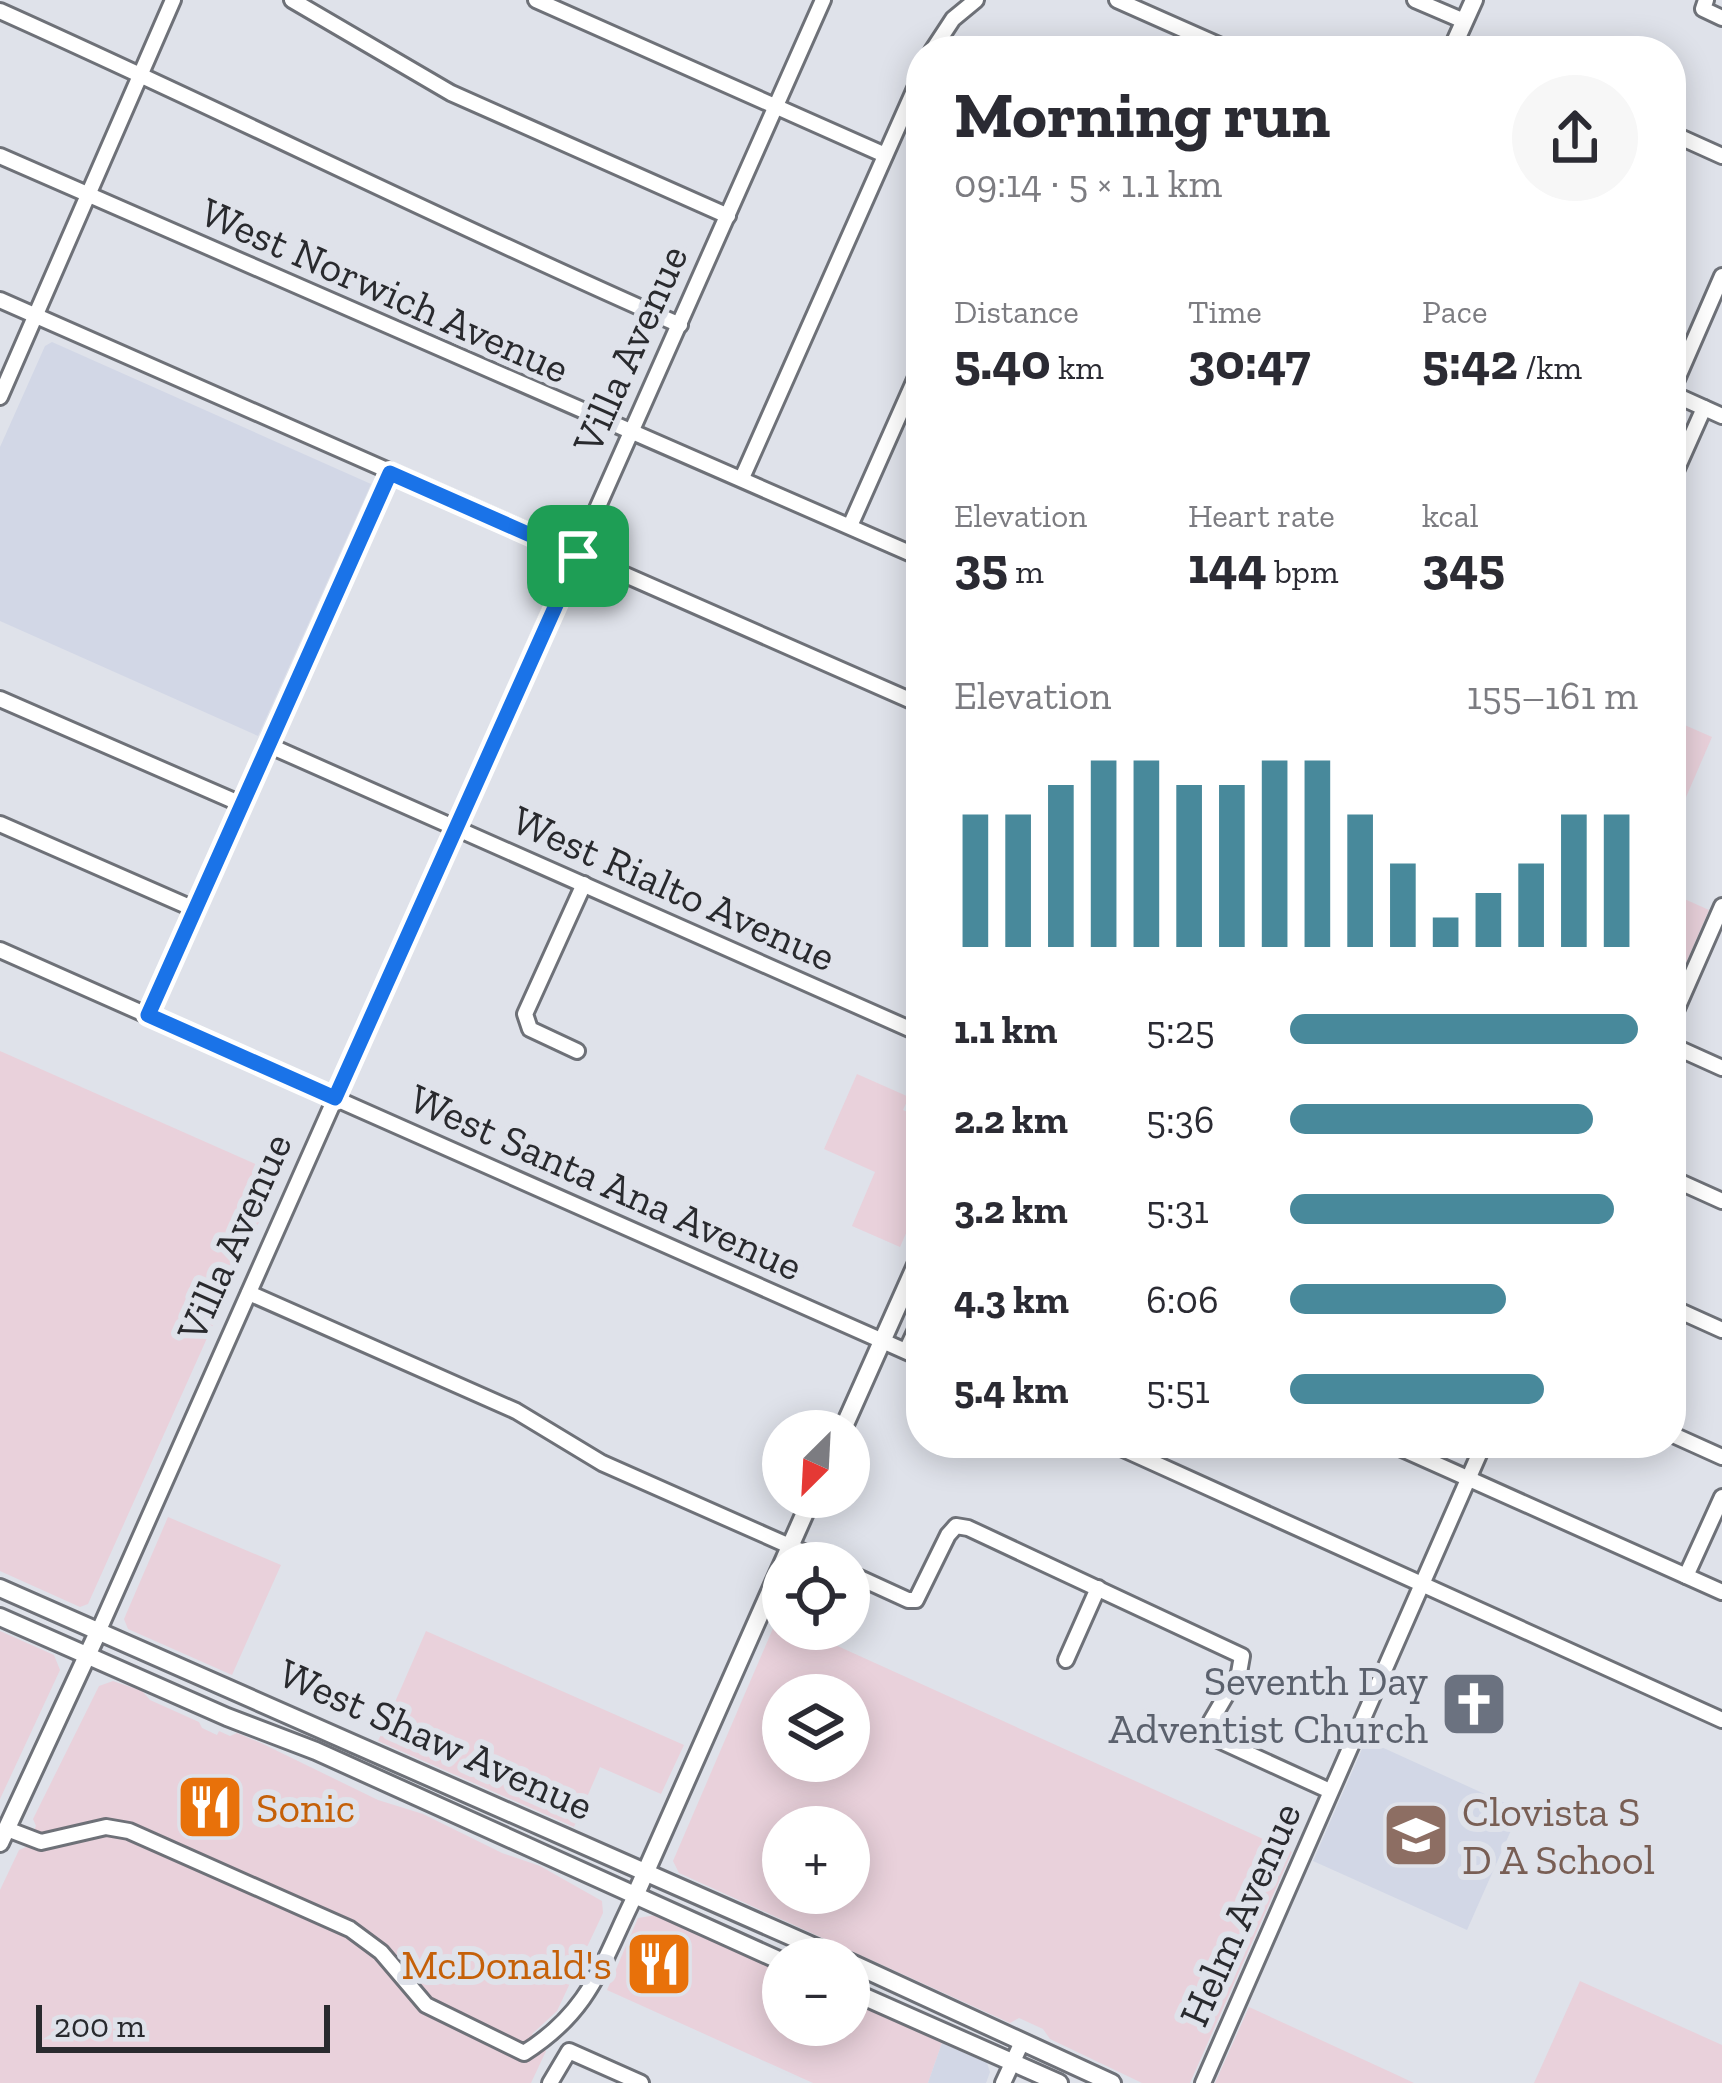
<!DOCTYPE html>
<html lang="en">
<head>
<meta charset="utf-8">
<style>
  :root { --surface:#fff; --page:#f7f7f7; --text:#2b2b33; --muted:#7c7c81; --accent:#48899b }
  body { margin:0; font-family:"Zilla Slab",serif; background:var(--page); color:var(--text); height:100vh; display:flex; flex-direction:column; font-size:45px; white-space:nowrap }
  * { box-sizing:border-box; margin:0 }
  p { font-size:39px; color:var(--muted) }
  .icon { flex:none; width:66px; height:66px; fill:none; stroke:currentColor; stroke-width:2; stroke-linecap:round; stroke-linejoin:round }
  .map { position:relative; flex:1; overflow:hidden }
  .sheet { position:absolute; left:906px; top:36px; width:780px; height:1422px; display:flex; flex-direction:column; background:var(--surface); border-radius:48px; box-shadow:0 6px 30px #0003 }
  .sheet>* { flex:none }
  .needle { width:78px; rotate:204deg }
  .fabs { position:absolute; left:762px; top:1410px; display:grid; gap:24px }
  .fabs a { display:grid; place-items:center; width:108px; height:108px; border-radius:50%; background:var(--surface); box-shadow:0 6px 30px #0003; font-size:60px }
  .scale { position:absolute; left:36px; bottom:30px; width:294px; box-sizing:border-box; padding-left:12px; border:6px solid #292a2e; border-top:0; font-size:33px; line-height:42px; white-space:nowrap; color:#292a2e; -webkit-text-stroke:9px #dfe2ea; paint-order:stroke }
  .pin { position:absolute; display:grid; place-items:center; width:102px; height:102px; color:#fff; margin:-51px; border-radius:24px; box-shadow:0 6px 18px #0006 }
  .round { display:grid; place-items:center; flex:none; width:126px; height:126px; border-radius:63px; background:var(--page) }
  .head { display:flex; align-items:center; justify-content:space-between; height:204px; padding:0 48px }
  h1 { font-size:66px; font-weight:800; line-height:90px }
  .stats { display:grid; grid-template-columns:repeat(3,1fr); gap:18px; height:204px; padding:12px 48px }
  .stats div { display:grid; align-content:center }
  .stats b { font-size:51px; font-weight:800 }
  .stats small { font-size:33px; font-weight:400 }
  .stats p { font-size:33px }
  .chart { height:336px; padding:24px 48px }
  .chart p { display:flex; justify-content:space-between }
  .chart svg { width:100%; height:216px; margin-top:12px; stroke:var(--accent); stroke-width:6 }
  ul { padding:0 48px; list-style:none; font-size:39px }
  li { display:grid; grid-template-columns:192px 144px 1fr; align-items:center; height:90px }
  li i { height:30px; border-radius:15px; background:var(--accent) }
  .map>svg:first-child { display:block }
  .commercial { fill:#e9d1db; fill-rule:evenodd }
  .built { fill:#d2d7e6 }
  .lines { fill:none; stroke-linecap:round; stroke-linejoin:round }
  .minor-casing { stroke:#6e7178; stroke-width:20 }
  .major-casing { stroke:#6e7178; stroke-width:22 }
  .minor { stroke:#fff; stroke-width:14 }
  .major { stroke:#fff; stroke-width:16 }
  .route-casing { stroke:#fff; stroke-width:24 }
  .route { stroke:#1a73e8; stroke-width:15 }
  .labels { text-anchor:middle; dominant-baseline:central; stroke-width:12; stroke-linejoin:round; paint-order:stroke }
  .street-label { font-size:42px; fill:#292a2e; stroke:#dfe2ea }
  .worship-label { font-size:42px; fill:#5b616d; stroke:#dfe2ea; text-anchor:end }
  .food-label { font-size:42px; fill:#c56008; stroke:#dfe2ea; text-anchor:start }
  .education-label { font-size:42px; fill:#785e54; stroke:#dfe2ea; text-anchor:start }
</style>
</head>
<body>
<div class="map">
<svg width="1722" height="2083" viewBox="0 0 1722 2083">
  <rect width="100%" height="100%" fill="#dfe2ea"/>
  <g class="commercial">
    <polygon points="1671,719 1712,737 1671,832"/>
    <polygon points="1671,893 1709,910 1671,997"/>
    <polygon points="0,1051 280,1175 88,1604 80,1607 0,1571"/>
    <polygon points="857,1074 909,1097 903,1110 921,1118 921,1199 900,1247 852,1226 875,1172 824,1149"/>
    <polygon points="168,1517 281,1565 232,1675 128,1629 124,1619"/>
    <path d="M777 1619 783 1621V1629H800L1292 1852 1190 2083H1142L1050 2039 1043 2029 1019 2018 1010 2023 679 1873 673 1861ZM783 1695H849V1761H783ZM783 1827H849V1893H783Z"/>
    <polygon points="0,1631 54,1655 60,1670 0,1799"/>
    <polygon points="426,1631 684,1745 661,1794 600,1767 574,1827 378,1741"/>
    <polygon points="113,1681 142,1691 150,1700 199,1722 202,1728 217,1735 219,1731 230,1736 237,1733 261,1743 378,1800 423,1814 502,1853 540,1866 602,1901 603,1913 557,2011 532,2034 546,2051 531,2083 0,2083 0,1890 19,1850 26,1847 36,1826 33,1819 99,1686"/>
    <polygon points="656,1915 783,1973 783,2025 849,2025 849,2001 942,2043 928,2083 813,2083 607,1990 638,1918"/>
    <polygon points="1580,1981 1722,2045 1722,2083 1534,2083"/>
    <polygon points="1249,2007 1397,2075 1414,2083 1215,2083"/>
  </g>
  <g class="built">
    <polygon points="52,342 371,484 258,736 0,621 0,447 45,346"/>
    <polygon points="1366,1740 1520,1810 1467,1930 1313,1861"/>
    <polygon points="942,2043 987,2063 990,2072 986,2083 928,2083"/>
  </g>
  <g class="lines">
    <defs>
      <g id="minor">
        <polyline points="292,0 451,93 728,216"/>
        <polyline points="536,0 885,155"/>
        <polyline points="1117,0 1232,51"/>
        <polyline points="1415,0 1464,21"/>
        <polyline points="1706,0 1703,9 1722,18"/>
        <path d="M0 11C228 113 451 225 680 325"/>
        <polyline points="932,51 953,19 976,0"/>
        <polyline points="1671,133 1722,156"/>
        <polyline points="0,156 921,558"/>
        <polyline points="1722,276 1671,393 1722,416"/>
        <polyline points="0,300 921,705"/>
        <polyline points="0,397 173,0"/>
        <polyline points="742,478 921,75"/>
        <polyline points="1671,482 1704,408"/>
        <polyline points="850,526 921,366"/>
        <polyline points="0,699 241,804"/>
        <polyline points="268,745 921,1034"/>
        <polyline points="0,824 194,909"/>
        <polyline points="0,950 921,1358"/>
        <polyline points="147,1015 390,473"/>
        <polyline points="1671,1022 1722,906"/>
        <polyline points="1671,1045 1722,1068"/>
        <polyline points="577,1051 530,1029 525,1014 584,884"/>
        <polyline points="1671,1178 1722,1201"/>
        <polyline points="249,1293 516,1411 602,1463 828,1563"/>
        <polyline points="1671,1307 1722,1330"/>
        <polyline points="906,1351 921,1319"/>
        <polyline points="1671,1434 1722,1457"/>
        <polyline points="1110,1443 1722,1720"/>
        <polyline points="1389,1443 1722,1592"/>
        <polyline points="849,1573 908,1600 916,1600 948,1535 956,1526 968,1528 1242,1656 1239,1673 1211,1721 1214,1738 1330,1791"/>
        <polyline points="1686,1576 1722,1497"/>
        <polyline points="99,1630 823,0"/>
        <polyline points="1066,1660 1098,1588"/>
        <path d="M7 1829 41 1842 106 1827 129 1831 350 1929 381 1952 426 2005 524 2053C592 2010 601 1964 635 1896"/>
        <polyline points="550,2083 569,2051 641,2083"/>
        <polyline points="1003,2083 1022,2042"/>
        <polyline points="1203,2083 1484,1443"/>
      </g>
      <g id="major">
        <polyline points="1451,51 1474,0"/>
        <polyline points="842,1431 921,1254"/>
        <polyline points="0,1588 842,1959"/>
        <polyline points="0,1617 227,1717 316,1751 783,1962"/>
        <polyline points="0,1843 99,1630"/>
        <polyline points="635,1896 812,1497"/>
        <polyline points="849,1962 1112,2083"/>
        <polyline points="849,1990 1059,2083"/>
      </g>
    </defs>
    <use href="#minor" class="minor-casing"/>
    <use href="#major" class="major-casing"/>
    <use href="#minor" class="minor"/>
    <use href="#major" class="major"/>
  </g>
  <g class="lines">
    <defs>
      <polygon id="route" points="390,473 578,556 335,1098 148,1015"/>
    </defs>
    <use href="#route" class="route-casing"/>
    <use href="#route" class="route"/>
  </g>
  <defs>
    <symbol id="church-square" viewBox="-11 -11 22 22"><rect x="-9" y="-9" width="18" height="18" rx="4" fill="#6b7280" stroke="#dfe2ea"/><path d="M-1.2-6h2.4v3.5h3.3v2.4h-3.3V6h-2.4V-.1h-3.3v-2.4h3.3Z" fill="#fff"/></symbol>
    <symbol id="restaurant-square" viewBox="-11 -11 22 22"><rect x="-9" y="-9" width="18" height="18" rx="4" fill="#e8710a" stroke="#dfe2ea"/><path d="M-5-6h1v4h1v-4h1v4h1v-4h1v5L-1.5 .5V6h-2V.5L-5-1ZM5-6V6H3V1.5H1.5Q1.5-4 5-6Z" fill="#fff"/></symbol>
    <symbol id="school-square" viewBox="-11 -11 22 22"><rect x="-9" y="-9" width="18" height="18" rx="4" fill="#8d6e63" stroke="#dfe2ea"/><path d="M0-5L7-2L0 1L-7-2ZM-4 1L0 2.5L4 1V4Q0 6-4 4Z" fill="#fff"/></symbol>
  </defs>
  <g fill-rule="evenodd">
    <use href="#church-square" x="1436" y="1666" width="76" height="76"/>
    <use href="#restaurant-square" x="172" y="1769" width="76" height="76"/>
    <use href="#school-square" x="1378" y="1797" width="76" height="76"/>
    <use href="#restaurant-square" x="621" y="1926" width="76" height="76"/>
  </g>
  <g class="labels">
    <g class="street-label">
      <text transform="translate(385 290) rotate(24)">West Norwich Avenue</text>
      <text transform="translate(630 349) rotate(-66)">Villa Avenue</text>
      <text transform="translate(674 888) rotate(24)">West Rialto Avenue</text>
      <text transform="translate(606 1182) rotate(24)">West Santa Ana Avenue</text>
      <text transform="translate(234 1237) rotate(-66)">Villa Avenue</text>
      <text transform="translate(436 1739) rotate(24)">West Shaw Avenue</text>
      <text transform="translate(1240 1914) rotate(-66)">Helm Avenue</text>
    </g>
    <g class="worship-label">
      <text x="1428" y="1680">Seventh Day<tspan x="1428" dy="48">Adventist Church</tspan></text>
    </g>
    <g class="food-label">
      <text x="256" y="1807">Sonic</text>
      <text x="612" y="1964" text-anchor="end">McDonald's</text>
    </g>
    <g class="education-label">
      <text x="1462" y="1811">Clovista S<tspan x="1462" dy="48">D A School</tspan></text>
    </g>
  </g>
</svg>
<div class="fabs">
<a><svg class="needle" viewBox="-14 -14 28 28"><path d="M0-13l5 13h-10z" fill="#e53935"/><path d="M0 13l5-13h-10z" fill="#7c7c81"/></svg></a>
<a><svg class="icon" aria-label="locate" viewBox="0 0 24 24"><circle cx="12" cy="12" r="6"/><path d="M12 2v4M12 18v4M2 12h4M18 12h4"/></svg></a>
<a><svg class="icon" aria-label="layers" viewBox="0 0 24 24"><path d="M12 4l9 5-9 5-9-5zM3 14l9 5 9-5"/></svg></a>
<a>+</a>
<a>−</a>
</div>
<div class="scale">200 m</div>
<div class="pin" style="left:578px;top:556px;background:#1e9e55"><svg class="icon" aria-label="arrive" viewBox="0 0 24 24"><path d="M6 21V4h12l-3 4 3 4H6"/></svg></div>
<section class="sheet">
<div class="head"><div><h1>Morning run</h1><p>09:14 · 5 × 1.1 km</p></div><a class="round"><svg class="icon" aria-label="share" viewBox="0 0 24 24"><path d="M12 15V3M7 8l5-5 5 5M5 13v7h14v-7"/></svg></a></div>
<div class="stats">
<div><p>Distance</p><b>5.40<small> km</small></b></div>
<div><p>Time</p><b>30:47</b></div>
<div><p>Pace</p><b>5:42<small> /km</small></b></div>
</div>
<div class="stats">
<div><p>Elevation</p><b>35<small> m</small></b></div>
<div><p>Heart rate</p><b>144<small> bpm</small></b></div>
<div><p>kcal</p><b>345</b></div>
</div>
<div class="chart"><p><span>Elevation</span>155–161 m</p>
<svg viewBox="0 0 160 44" preserveAspectRatio="none"><path d="M5 44V17M15 44V17M25 44V11M35 44V6M45 44V6M55 44V11M65 44V11M75 44V6M85 44V6M95 44V17M105 44V27M115 44V38M125 44V33M135 44V27M145 44V17M155 44V17"/></svg>
</div>
<ul>
<li><b>1.1 km</b>5:25<i style="width:100%"></i></li>
<li><b>2.2 km</b>5:36<i style="width:87%"></i></li>
<li><b>3.2 km</b>5:31<i style="width:93%"></i></li>
<li><b>4.3 km</b>6:06<i style="width:62%"></i></li>
<li><b>5.4 km</b>5:51<i style="width:73%"></i></li>
</ul>
</section>
</div>
</body>
</html>
